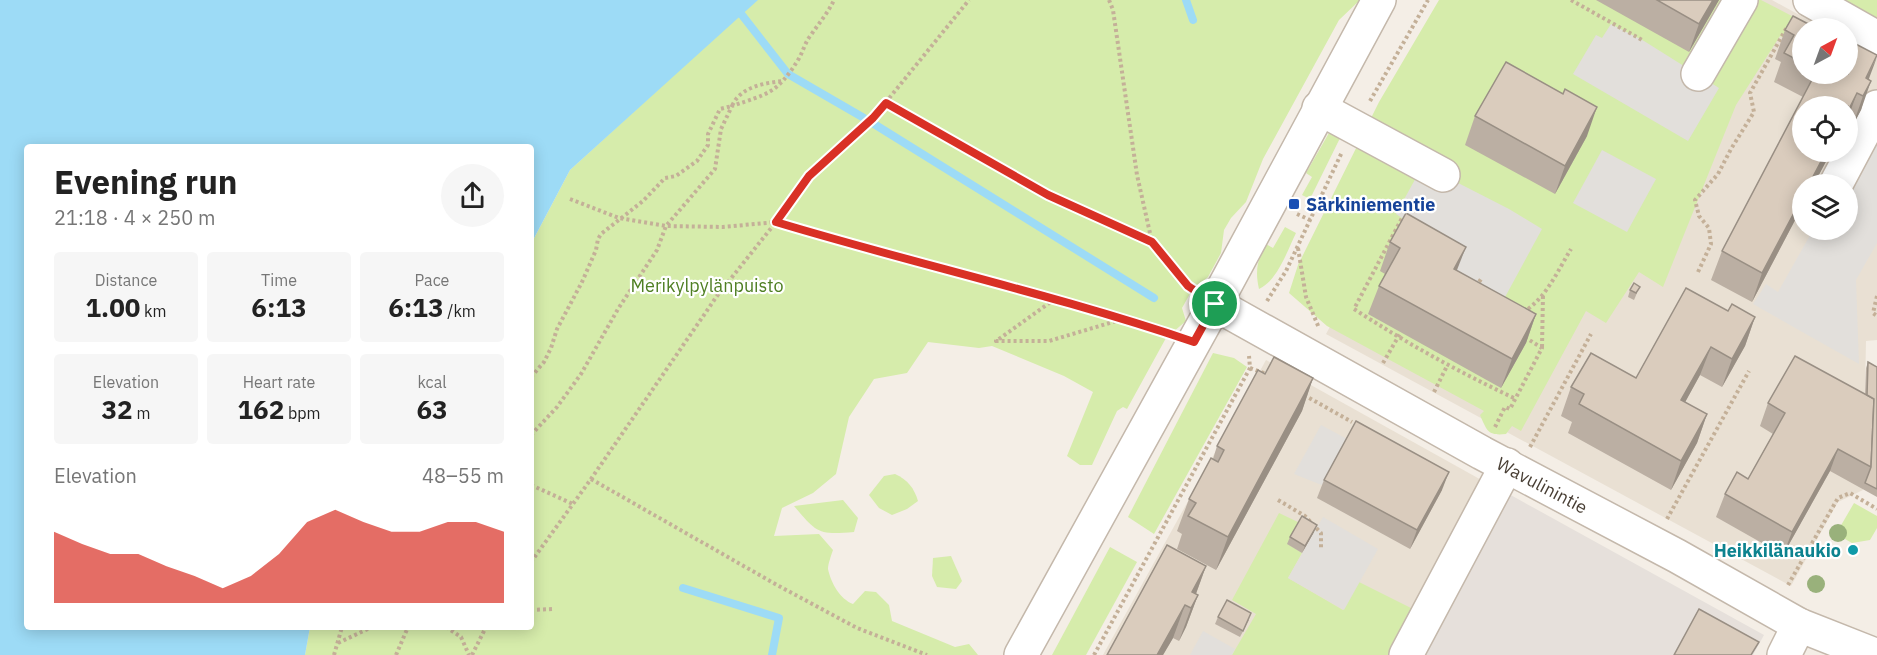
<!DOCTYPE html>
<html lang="en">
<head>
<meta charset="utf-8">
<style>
  :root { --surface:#fff; --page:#f6f6f6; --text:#222; --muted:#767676; --accent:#d93025 }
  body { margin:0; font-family:"IBM Plex Sans",sans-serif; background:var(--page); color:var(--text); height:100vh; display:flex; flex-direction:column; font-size:22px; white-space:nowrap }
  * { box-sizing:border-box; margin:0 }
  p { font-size:20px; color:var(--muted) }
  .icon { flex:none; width:33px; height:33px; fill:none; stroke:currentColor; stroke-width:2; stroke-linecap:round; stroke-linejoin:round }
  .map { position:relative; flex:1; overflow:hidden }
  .sheet { position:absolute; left:24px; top:144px; width:510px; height:486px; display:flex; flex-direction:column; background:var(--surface); border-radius:6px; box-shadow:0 3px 15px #0003 }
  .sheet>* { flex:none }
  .needle { width:39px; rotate:41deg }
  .controls { position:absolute; left:1792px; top:18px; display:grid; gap:12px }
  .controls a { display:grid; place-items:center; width:66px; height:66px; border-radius:50%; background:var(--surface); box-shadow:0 3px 15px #0003; font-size:30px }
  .pin { position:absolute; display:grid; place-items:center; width:51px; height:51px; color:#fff; margin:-26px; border:3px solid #fff; border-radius:50%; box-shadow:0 2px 6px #0007 }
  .round { display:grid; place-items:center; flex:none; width:63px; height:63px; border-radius:32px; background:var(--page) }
  .overview { display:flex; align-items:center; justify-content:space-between; height:102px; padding:0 30px }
  h1 { font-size:33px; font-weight:700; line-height:45px }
  .metrics { display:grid; grid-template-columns:repeat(3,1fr); gap:9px; height:102px; padding:6px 30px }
  .metrics div { display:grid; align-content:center; border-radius:6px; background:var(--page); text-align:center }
  .metrics b { font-size:26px; font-weight:700 }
  .metrics small { font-size:16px; font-weight:400 }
  .metrics p { font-size:16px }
  .chart { height:168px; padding:12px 30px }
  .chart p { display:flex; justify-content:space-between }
  .chart svg { width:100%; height:108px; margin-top:6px; fill:var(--accent); opacity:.7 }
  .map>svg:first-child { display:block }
  .residential { fill:#e9e0d3; fill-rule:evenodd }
  .industrial { fill:#e6e0db }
  .green { fill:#d6ecab }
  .parking { fill:#e2dfdb }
  .water { fill:#9ddbf6 }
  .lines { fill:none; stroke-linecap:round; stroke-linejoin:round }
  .stream { stroke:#9ddbf6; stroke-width:8 }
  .minor-casing { stroke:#c4b8ab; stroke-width:36 }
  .path { stroke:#c4b098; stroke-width:4; stroke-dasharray:3 3; stroke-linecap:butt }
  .minor { stroke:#fff; stroke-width:33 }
  .tree { fill:#99b17b }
  .wall { fill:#bbafa3 }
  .shaded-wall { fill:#998f84 }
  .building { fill:#daccbd; stroke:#998f84; stroke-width:1.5 }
  .route-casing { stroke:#fff; stroke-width:12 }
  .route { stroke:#d93025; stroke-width:8 }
  .transit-dot { fill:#1a4fb4; stroke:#fff; stroke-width:2 }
  .culture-dot { fill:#0f9aa8; stroke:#fff; stroke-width:2 }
  .labels { text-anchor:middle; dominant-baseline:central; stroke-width:4.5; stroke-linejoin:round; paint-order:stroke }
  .transit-label { font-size:18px; font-weight:bold; fill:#164399; stroke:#fff; text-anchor:start }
  .park-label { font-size:18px; fill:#4f7f23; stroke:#fff }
  .street-label { font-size:18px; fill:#483e34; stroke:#fff }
  .culture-label { font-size:18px; font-weight:bold; fill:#0d838f; stroke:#fff; text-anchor:end }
</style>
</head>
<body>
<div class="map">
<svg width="1877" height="655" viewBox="0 0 1877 655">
  <rect width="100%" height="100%" fill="#f4eee6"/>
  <g class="residential">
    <path d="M1509 0H1772L1823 28H1803V74H1848V43L1877 59V340L1866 341 1863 490 1838 502 1791 586 1326 334ZM1803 106H1848V152H1803ZM1803 184H1848V230H1803Z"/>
    <polygon points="1266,360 1485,482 1390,655 1103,655"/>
  </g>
  <polygon class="industrial" points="1507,493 1764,635 1753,655 1418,655"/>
  <g class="green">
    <path d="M756 0H1360L1339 20 1263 159 1246 202 1231 218 1224 230 1221 253 1208 277 1191 292 1182 308 1186 321 1166 338 1127 409 1123 407 1117 411 1092 465H1080L1067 456 1093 392 1064 376 992 346 979 348 928 342 907 373 874 379 849 417 836 474 813 493 782 508 774 536 819 534 833 550C831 556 828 564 828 569 831 583 840 599 853 604L865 591 876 592 889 605 892 621 955 647 969 644 978 655H305L310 627H531V315L533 308 531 244 570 170Z"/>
    <path d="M1439 0H1761L1815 28H1803V47L1780 36 1736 105 1663 287 1639 272 1606 323 1586 311 1521 431 1512 426 1506 434C1488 436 1487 431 1480 415L1484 411 1327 326 1289 293 1298 265 1379 102Z"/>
    <polygon points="1843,0 1877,0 1877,19"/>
    <polygon points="1333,126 1343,132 1310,199 1302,195 1312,177 1306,173"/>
    <path d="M1285 227 1296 233C1287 251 1278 280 1259 289 1255 271 1257 260 1266 244L1273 248Z"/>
    <polygon points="1213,353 1234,358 1247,367 1154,534 1128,517"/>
    <path d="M895 474C908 480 914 488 918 501L907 509 892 515 879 508 869 495 884 476Z"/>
    <path d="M843 500 858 518 854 532C818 535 817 533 794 506Z"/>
    <polygon points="1854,503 1877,516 1877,528 1870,540 1852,543 1836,534"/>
    <polygon points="1279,513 1300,523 1288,544 1302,553 1288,578 1343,610 1359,582 1415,610 1390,655 1232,655 1256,614 1232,600"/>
    <polygon points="1110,547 1137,562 1086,655 1052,655"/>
    <polygon points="951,556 962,581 956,589 937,587 932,576 933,558"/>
  </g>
  <g class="parking">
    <polygon points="1611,24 1644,41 1719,88 1688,141 1573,74 1596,35 1602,38"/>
    <polygon points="1877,123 1877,243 1856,280 1859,364 1753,304 1766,284 1778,292 1813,230 1848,230 1848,184"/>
    <polygon points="1602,150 1656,179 1627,232 1573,203"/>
    <polygon points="1423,165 1509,209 1542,229 1504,299 1397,237 1402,218 1396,214"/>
    <polygon points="1321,425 1349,440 1324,486 1294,474"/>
    <polygon points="1323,517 1378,549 1344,610 1288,578"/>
    <polygon points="1203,631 1235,649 1232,655 1190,655"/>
  </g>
  <polygon class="water" points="0,0 758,0 570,170 531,244 531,147 27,147 27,627 310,627 305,655 0,655"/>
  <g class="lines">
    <g class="stream">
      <polyline points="1186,0 1193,20"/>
      <polyline points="742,15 788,74 864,118"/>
      <polyline points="874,124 1154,298"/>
      <polyline points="683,588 779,618 772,655"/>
    </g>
    <defs>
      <g id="minor">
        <polyline points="1810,0 1877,38"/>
        <polyline points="1698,74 1741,0"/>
        <polyline points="1319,108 1443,175"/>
        <polyline points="1836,184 1877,107"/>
        <path id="s1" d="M1215 304 1482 453 1677 556 1799 625 1875 655"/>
        <polyline points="1021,655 1215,304 1379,0"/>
        <polyline points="1406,655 1507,465"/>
        <polyline points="1784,655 1799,625"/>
      </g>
    </defs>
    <use href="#minor" class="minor-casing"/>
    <g class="path">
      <polyline points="1109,0 1113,10 1137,175 1152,242 1189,287"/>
      <polyline points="1571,0 1644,41"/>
      <polyline points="1370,101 1428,0"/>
      <polyline points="886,103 1048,195 1152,242"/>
      <polyline points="570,199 619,218 666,226 723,227 776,222 865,249 1056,298 1165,332"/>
      <polyline points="1297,214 1310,220"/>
      <path d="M1407 219 1402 218 1354 309C1408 344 1457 371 1516 399"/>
      <polyline points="1298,248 1306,297 1319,328"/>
      <polyline points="1698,272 1711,244 1709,228 1699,216 1695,200 1718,174 1731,149 1754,112 1750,93 1787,27"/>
      <polyline points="1476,287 1481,279"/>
      <polyline points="1877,296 1873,313 1877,316"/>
      <polyline points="1055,299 996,341 1049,341 1123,319"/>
      <polyline points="1267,301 1286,271 1342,152"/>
      <path d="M1523 312C1546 299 1558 270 1571 249"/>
      <polyline points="1542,347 1543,295"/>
      <polyline points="1383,363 1401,332"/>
      <polyline points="1250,368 1269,375"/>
      <path d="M531 377 544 362 551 348 557 329 582 282 596 250 598 239 601 234 643 201 665 178 676 176 697 161 708 145V134L720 109 732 106C740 87 764 83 783 81"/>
      <polyline points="1434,392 1447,366"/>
      <polyline points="1304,395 1352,422"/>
      <polyline points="1495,427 1505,407 1510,409 1542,348 1523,336"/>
      <path d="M531 435 557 407 581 374 618 309 657 250 666 226 715 169 721 129 732 106C767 94 777 94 798 60 803 52 805 42 811 35 819 23 828 13 834 0"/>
      <polyline points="1530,447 1591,334"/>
      <polyline points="591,479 777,585 857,628 927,655"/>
      <polyline points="531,485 573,504"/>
      <polyline points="1278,500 1305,516 1321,533 1321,548"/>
      <polyline points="1667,519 1749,371"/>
      <polyline points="531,562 591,479 717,296 776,222 809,176 873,118 969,0"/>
      <polyline points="1788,585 1838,498 1850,493 1877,509"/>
      <polyline points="531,610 553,609"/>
      <polyline points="446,627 461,637 469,655"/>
      <polyline points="338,643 372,627"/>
      <polyline points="334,655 342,627"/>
      <polyline points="396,655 408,627"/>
      <polyline points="472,655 486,627"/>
      <polyline points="1094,655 1250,368 1249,356"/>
    </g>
    <use href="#minor" class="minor"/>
  </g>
  <g class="tree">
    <circle cx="1838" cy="533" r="9"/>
    <circle cx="1816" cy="584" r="9"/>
  </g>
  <g class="wall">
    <polygon points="1596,0 1719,0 1689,52"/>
    <polygon points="1803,28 1803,74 1848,74 1869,80 1861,110 1853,125 1848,122 1848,106 1803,152 1831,152 1814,184 1803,184 1803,205 1752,302 1711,280 1722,251 1803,97 1774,82 1781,62 1775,59 1785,30"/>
    <polygon points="1475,116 1587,136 1555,194 1465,145"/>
    <polygon points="1390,242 1457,271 1536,314 1526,343 1501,388 1368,314 1379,286 1385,274 1380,271"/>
    <polygon points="1630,290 1637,293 1634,300 1628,297"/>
    <polygon points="1728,311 1755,317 1745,346 1722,387 1700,375 1685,402 1707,414 1697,443 1671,490 1568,433 1572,422 1561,416 1571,387 1636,378"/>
    <polygon points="1868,362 1877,367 1877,497 1830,471 1783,555 1716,517 1725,494 1748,479 1773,434 1760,426 1768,403 1865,394 1866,368"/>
    <polygon points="1265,374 1313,378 1302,411 1216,570 1177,549 1182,534 1177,531 1189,499 1213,459 1217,446"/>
    <polygon points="1324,480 1442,490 1410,549 1317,498"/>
    <polygon points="1314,532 1302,553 1287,544 1290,537"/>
    <polygon points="1206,566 1196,594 1198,595 1186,627 1179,641 1173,638 1163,655 1107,655"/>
    <polygon points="1218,617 1249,620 1240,637 1215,624"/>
  </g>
  <g class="shaded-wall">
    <polygon points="1713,0 1719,0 1689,52 1699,24"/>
    <polygon points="1877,57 1867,84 1866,78"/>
    <polygon points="1871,81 1861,110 1853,125 1863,96"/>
    <polygon points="1857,93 1848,118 1848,111"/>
    <polygon points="1597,107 1587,136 1555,194 1565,166"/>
    <polygon points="1826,152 1831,152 1814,184 1809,184"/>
    <polygon points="1803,196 1803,205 1752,302 1762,273"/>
    <polygon points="1466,247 1455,275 1454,269"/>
    <polygon points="1536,314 1526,343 1501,388 1512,359"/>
    <polygon points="1755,317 1745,346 1722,387 1732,359"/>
    <polygon points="1711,347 1700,375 1671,428 1681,400"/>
    <polygon points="1313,378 1302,411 1216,570 1228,537"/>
    <polygon points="1707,414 1697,443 1671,490 1681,461"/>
    <polygon points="1838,449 1830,471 1783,555 1792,532"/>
    <polygon points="1449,472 1442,490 1410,549 1417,530"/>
    <polygon points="1317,525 1314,532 1302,553 1305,546"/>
    <polygon points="1206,566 1194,599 1192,592"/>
    <polygon points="1198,595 1186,627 1179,641 1191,608"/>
    <polygon points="1185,605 1173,638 1163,655 1157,655"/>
  </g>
  <g class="building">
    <polygon points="1657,0 1713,0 1699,24"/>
    <polygon points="1793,16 1816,28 1803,28 1803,63 1784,53 1794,35 1785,30"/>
    <polygon points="1848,40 1877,55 1866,78 1871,81 1863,96 1857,93 1848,111 1848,106 1803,106 1803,152 1826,152 1809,184 1803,184 1803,196 1762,273 1722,251 1815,74 1848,74"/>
    <polygon points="1506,62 1563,94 1565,89 1597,107 1565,166 1475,116"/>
    <polygon points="1406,213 1466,247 1454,269 1536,314 1512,359 1379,286 1400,248 1390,242"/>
    <polygon points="1634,283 1640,287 1636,293 1630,290"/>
    <polygon points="1686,288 1728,311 1732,304 1755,317 1732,359 1711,347 1681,400 1707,414 1681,461 1579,404 1584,394 1571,387 1591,353 1636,378"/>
    <polygon points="1795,356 1874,399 1871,467 1838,449 1792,532 1725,494 1737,472 1748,479 1785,413 1768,403"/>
    <polygon points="1274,357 1313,378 1228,537 1188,516 1196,503 1189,499 1211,458 1218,462 1224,450 1217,446 1258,370 1265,374"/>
    <polygon points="1868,362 1877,367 1877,489 1865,483 1871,467 1874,399 1867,395"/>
    <polygon points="1356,421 1449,472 1417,530 1324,480"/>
    <polygon points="1302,516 1317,525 1305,546 1290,537"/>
    <polygon points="1167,545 1206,566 1192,592 1198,595 1191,608 1185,605 1157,655 1107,655"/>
    <polygon points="1227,600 1251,613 1243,631 1218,617"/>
    <polygon points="1699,609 1759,642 1751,655 1674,655"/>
  </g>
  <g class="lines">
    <defs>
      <path id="route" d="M886 103 1048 195 1152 242 1188 286 1215 304 1194 342C1056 295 915 264 776 222L809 176 873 118Z"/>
    </defs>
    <use href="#route" class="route-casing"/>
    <use href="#route" class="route"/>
  </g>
  <rect class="transit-dot" x="1288" y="198" width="12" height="12" rx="3"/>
  <circle class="culture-dot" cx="1853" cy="550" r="6"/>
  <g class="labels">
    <g class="transit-label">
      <text x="1306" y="204">Särkiniementie</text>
    </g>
    <g class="park-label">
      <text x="707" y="285">Merikylpylänpuisto</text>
    </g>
    <g class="street-label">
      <text stroke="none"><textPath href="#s1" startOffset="374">Wavulinintie</textPath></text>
    </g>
    <g class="culture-label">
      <text x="1841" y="550">Heikkilänaukio</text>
    </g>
  </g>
</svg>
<div class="controls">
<a><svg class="needle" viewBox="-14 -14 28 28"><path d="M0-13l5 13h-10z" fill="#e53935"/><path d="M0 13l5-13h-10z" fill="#767676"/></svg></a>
<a><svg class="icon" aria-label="locate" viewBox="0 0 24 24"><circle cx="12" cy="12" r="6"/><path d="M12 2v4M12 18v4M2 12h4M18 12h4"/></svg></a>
<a><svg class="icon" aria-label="layers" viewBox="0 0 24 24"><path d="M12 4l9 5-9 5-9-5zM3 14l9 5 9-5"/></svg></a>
</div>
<div class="pin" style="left:1215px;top:304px;background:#1e9e55"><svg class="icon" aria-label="arrive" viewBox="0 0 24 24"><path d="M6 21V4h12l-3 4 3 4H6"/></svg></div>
<section class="sheet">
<div class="overview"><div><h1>Evening run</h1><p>21:18 · 4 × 250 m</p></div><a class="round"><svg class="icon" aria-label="share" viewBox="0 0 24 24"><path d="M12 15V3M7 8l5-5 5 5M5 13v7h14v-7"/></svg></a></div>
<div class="metrics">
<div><p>Distance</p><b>1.00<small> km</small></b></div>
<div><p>Time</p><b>6:13</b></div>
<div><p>Pace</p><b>6:13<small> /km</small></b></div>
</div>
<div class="metrics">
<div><p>Elevation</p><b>32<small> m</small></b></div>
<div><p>Heart rate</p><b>162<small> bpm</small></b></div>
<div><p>kcal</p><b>63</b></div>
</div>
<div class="chart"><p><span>Elevation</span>48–55 m</p>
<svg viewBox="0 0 160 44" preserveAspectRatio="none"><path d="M0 44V15L10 20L20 24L30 24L40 29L50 33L60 38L70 33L80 24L90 11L100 6L110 11L120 15L130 15L140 11L150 11L160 15V44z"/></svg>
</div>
</section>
</div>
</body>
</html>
